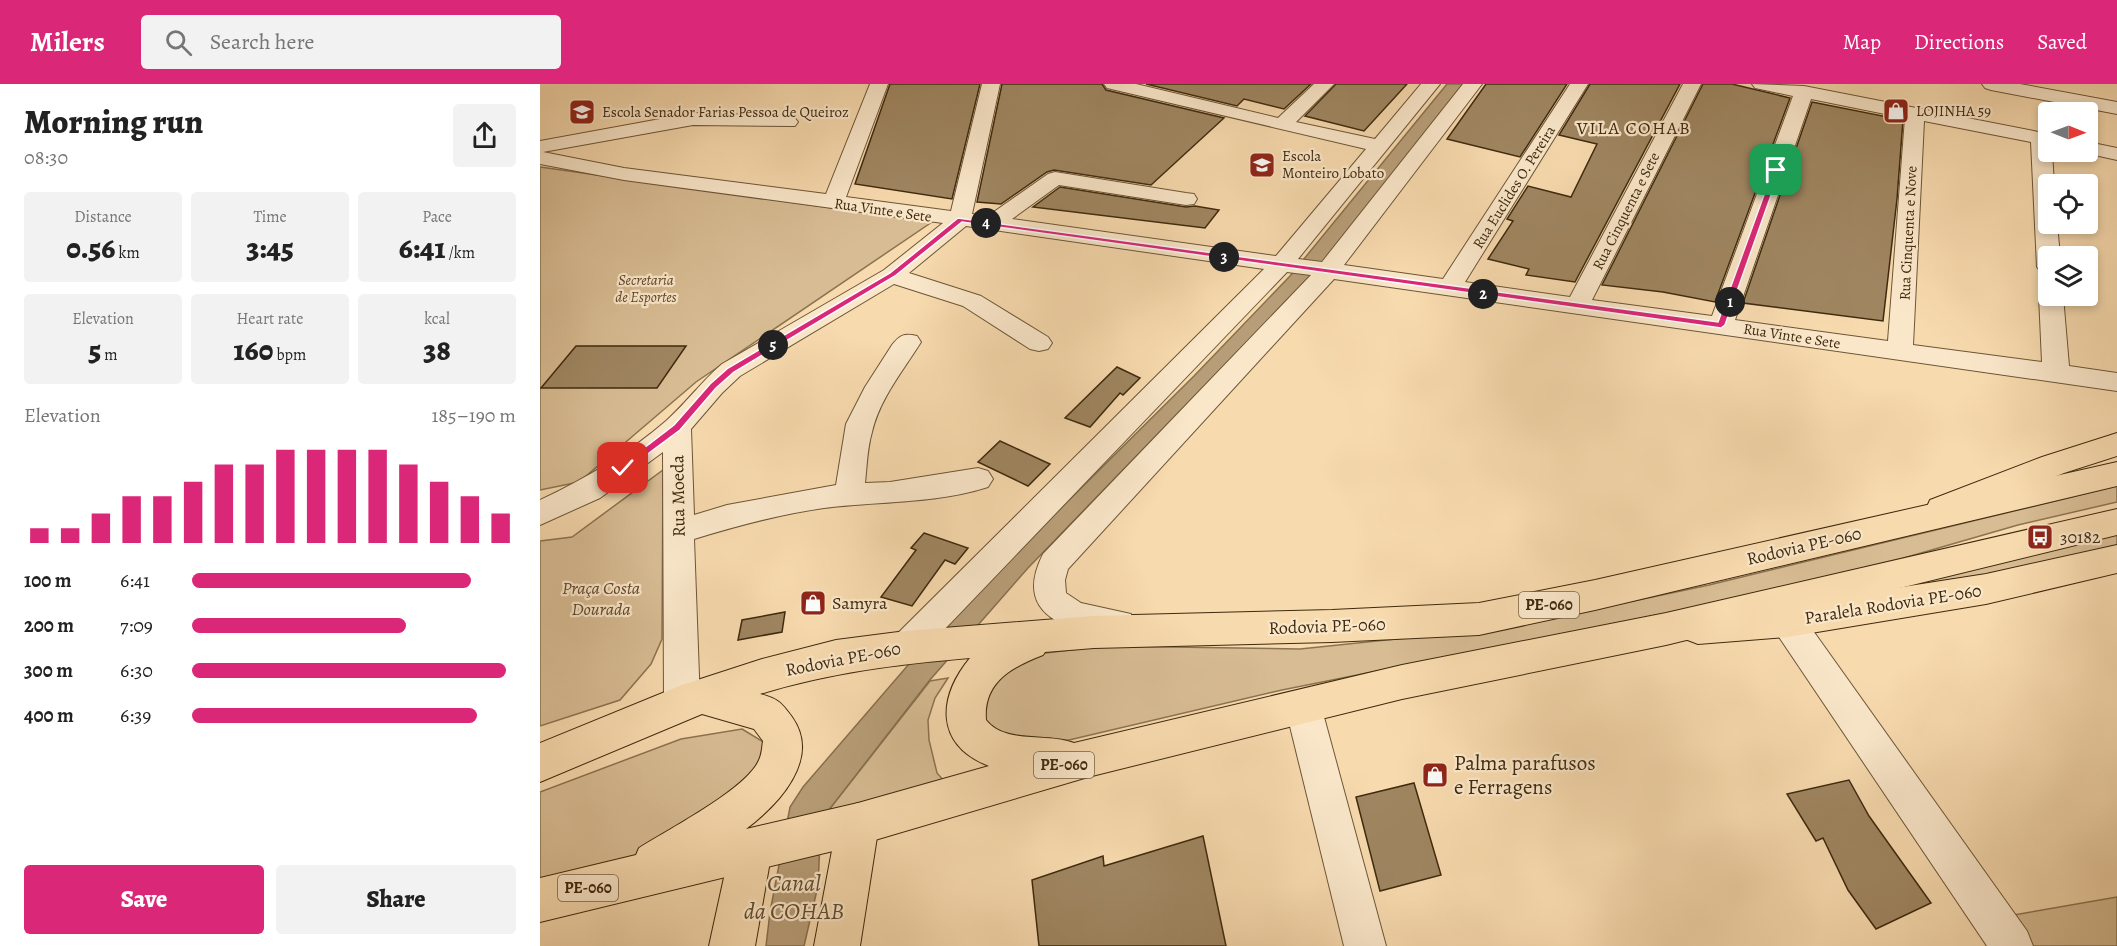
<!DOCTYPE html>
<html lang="en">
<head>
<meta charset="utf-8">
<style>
  :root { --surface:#fff; --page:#f2f2f2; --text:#222; --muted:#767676; --accent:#db2777 }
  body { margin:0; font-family:Alegreya,serif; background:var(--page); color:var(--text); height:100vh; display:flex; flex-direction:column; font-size:22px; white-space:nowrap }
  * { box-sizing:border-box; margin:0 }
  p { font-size:20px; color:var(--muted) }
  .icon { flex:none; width:33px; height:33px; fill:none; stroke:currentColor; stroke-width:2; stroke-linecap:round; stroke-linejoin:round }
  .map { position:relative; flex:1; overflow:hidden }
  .drawer { display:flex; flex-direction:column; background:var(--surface); width:540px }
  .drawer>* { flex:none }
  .needle { width:39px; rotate:91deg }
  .controls { position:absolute; left:1498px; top:18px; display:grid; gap:12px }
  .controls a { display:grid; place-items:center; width:60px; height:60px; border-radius:6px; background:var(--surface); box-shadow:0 3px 9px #0003; font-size:30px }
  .pin { position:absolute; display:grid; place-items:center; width:51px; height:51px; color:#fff; margin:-26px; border-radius:12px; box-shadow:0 3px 9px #0006 }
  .km { position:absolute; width:30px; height:30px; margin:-15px; border-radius:50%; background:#222; color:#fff; font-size:16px; line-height:30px; text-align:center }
  .round { display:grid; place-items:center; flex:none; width:63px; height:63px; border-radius:6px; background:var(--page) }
  .head { display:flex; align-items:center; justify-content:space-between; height:102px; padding:0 24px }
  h1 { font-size:33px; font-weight:800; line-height:45px }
  .figures { display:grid; grid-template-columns:repeat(3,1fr); gap:9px; height:102px; padding:6px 24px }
  .figures div { display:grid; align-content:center; border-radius:6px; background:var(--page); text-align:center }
  .figures b { font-size:30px; font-weight:800 }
  .figures small { font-size:16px; font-weight:400 }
  .figures p { font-size:16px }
  .chart { height:168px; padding:12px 24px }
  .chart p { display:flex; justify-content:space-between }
  .chart svg { width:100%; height:108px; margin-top:6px; stroke:var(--accent); stroke-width:6 }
  .action { display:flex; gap:12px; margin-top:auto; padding:12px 24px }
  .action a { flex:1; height:69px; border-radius:6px; background:var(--accent); color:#fff; font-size:24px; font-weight:800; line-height:69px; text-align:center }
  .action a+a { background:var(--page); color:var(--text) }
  ul { padding:0 24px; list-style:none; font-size:20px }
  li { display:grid; grid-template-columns:96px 72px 1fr; align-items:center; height:45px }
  li i { height:15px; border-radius:8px; background:var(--accent) }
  header { display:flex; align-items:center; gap:36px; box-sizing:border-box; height:84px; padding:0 30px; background:var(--accent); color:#fff }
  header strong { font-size:28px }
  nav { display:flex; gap:33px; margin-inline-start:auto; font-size:21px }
  .search { width:420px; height:54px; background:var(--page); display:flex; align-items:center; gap:15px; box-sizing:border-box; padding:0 21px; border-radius:6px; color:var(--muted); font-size:22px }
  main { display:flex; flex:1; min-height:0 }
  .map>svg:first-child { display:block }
  .green { fill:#d8bc93; stroke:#8c7350; stroke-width:1.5 }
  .water { fill:#b89e78; stroke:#88704e; stroke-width:1.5 }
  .building { fill:#9f8661; stroke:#3f2a0e; stroke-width:1.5 }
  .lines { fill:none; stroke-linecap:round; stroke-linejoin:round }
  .minor-casing { stroke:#6d5636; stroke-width:2 }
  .major-casing { stroke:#3f2a0e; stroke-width:2 }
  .highway-casing { stroke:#3f2a0e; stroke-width:2 }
  .minor { fill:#fae7ca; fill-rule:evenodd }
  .major { fill:#f7daae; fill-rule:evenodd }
  .highway { fill:#f7daae; fill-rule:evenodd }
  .route { fill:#db2777; stroke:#fff; stroke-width:1.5 }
  .labels { text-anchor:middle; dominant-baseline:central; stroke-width:4.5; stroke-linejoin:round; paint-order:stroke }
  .far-poi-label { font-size:15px; fill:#3f2a0e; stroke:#fae7ca; text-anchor:start }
  .far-street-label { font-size:15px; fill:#3f2a0e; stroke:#fae7ca }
  .far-park-label { font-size:15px; font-style:italic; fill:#5e4729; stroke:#fae7ca }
  .shield { fill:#fae7ca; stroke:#776346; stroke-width:1.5 }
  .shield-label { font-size:16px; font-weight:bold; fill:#3f2a0e }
  .far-quarter-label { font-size:18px; letter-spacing:1.5px; fill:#3f2a0e; stroke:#fae7ca }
  .street-label { font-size:18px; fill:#3f2a0e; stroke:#fae7ca }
  .poi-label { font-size:18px; fill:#3f2a0e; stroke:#fae7ca; text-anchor:start }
  .park-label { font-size:18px; font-style:italic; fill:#5e4729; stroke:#fae7ca }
  .near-poi-label { font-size:21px; fill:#3f2a0e; stroke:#fae7ca; text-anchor:start }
  .near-water-label { font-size:24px; font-style:italic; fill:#634d2e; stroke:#fae7ca }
</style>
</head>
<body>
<header>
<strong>Milers</strong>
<div class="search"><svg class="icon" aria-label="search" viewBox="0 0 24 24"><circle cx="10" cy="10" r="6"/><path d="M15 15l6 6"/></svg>Search here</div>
<nav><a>Map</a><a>Directions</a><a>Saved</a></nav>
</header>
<main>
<section class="drawer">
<div class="head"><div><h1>Morning run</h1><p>08:30</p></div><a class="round"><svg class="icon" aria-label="share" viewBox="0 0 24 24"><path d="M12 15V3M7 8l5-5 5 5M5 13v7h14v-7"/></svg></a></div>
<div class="figures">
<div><p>Distance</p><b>0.56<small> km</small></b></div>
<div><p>Time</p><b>3:45</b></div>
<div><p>Pace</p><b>6:41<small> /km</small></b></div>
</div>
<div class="figures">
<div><p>Elevation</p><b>5<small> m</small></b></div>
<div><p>Heart rate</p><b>160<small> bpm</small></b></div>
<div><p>kcal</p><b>38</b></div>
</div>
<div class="chart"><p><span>Elevation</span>185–190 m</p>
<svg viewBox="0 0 160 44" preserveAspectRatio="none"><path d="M5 44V38M15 44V38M25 44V32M35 44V25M45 44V25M55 44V19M65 44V12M75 44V12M85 44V6M95 44V6M105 44V6M115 44V6M125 44V12M135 44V19M145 44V25M155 44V32"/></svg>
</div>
<ul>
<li><b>100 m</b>6:41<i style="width:86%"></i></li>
<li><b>200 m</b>7:09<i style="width:66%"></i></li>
<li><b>300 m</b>6:30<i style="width:97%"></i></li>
<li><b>400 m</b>6:39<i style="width:88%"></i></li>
</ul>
<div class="action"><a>Save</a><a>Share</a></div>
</section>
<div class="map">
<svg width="1577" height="862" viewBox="0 0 1577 862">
  <rect width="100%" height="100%" fill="#f7daae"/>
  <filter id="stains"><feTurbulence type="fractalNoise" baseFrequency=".00333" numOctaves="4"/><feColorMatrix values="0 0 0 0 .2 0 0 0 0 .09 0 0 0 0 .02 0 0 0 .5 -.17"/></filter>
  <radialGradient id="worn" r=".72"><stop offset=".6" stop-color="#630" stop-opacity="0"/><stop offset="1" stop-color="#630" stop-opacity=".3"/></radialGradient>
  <g class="green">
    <polygon points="0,83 392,138 156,298 39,398 0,406"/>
    <polygon points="123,386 122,555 111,580 80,616 0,642 0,457 32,453"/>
    <polygon points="1577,402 1577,418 1478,441 1350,478 1217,511 742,606 529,656 472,656 443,644 438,615 456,585 489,571 564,562 760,565 971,543 1169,501"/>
    <polygon points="1577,443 1577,461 1375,511 1358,497"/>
    <polygon points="408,594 395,614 388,636 389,656 397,689 413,707 281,736 390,597"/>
    <polygon points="202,645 230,662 220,691 120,764 0,803 0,708 141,655"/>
    <polygon points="1577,813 1577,862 1484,862 1462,833"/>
  </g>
  <polygon class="water" points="907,0 924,0 784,178 488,484 389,597 281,736 278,802 264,862 226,862 230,828 250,723 263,703 400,544 654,292 750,192"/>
  <g class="building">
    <polygon points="350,0 440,0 412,115 315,100"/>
    <polygon points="462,0 562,0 566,6 684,34 611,101 514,86 507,88 461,120 437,118"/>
    <polygon points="606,0 771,0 744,25 704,15 697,22"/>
    <polygon points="796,0 867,0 824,47 765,32"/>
    <polygon points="946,0 1027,0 980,73 907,55"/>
    <polygon points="1050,0 1140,0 1035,198 986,191 989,185 948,175 973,137 967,135 988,102 1031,113 1057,60 1019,51"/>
    <polygon points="1163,0 1192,0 1250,14 1175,218 1123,208 1062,201"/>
    <polygon points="1272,18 1363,36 1357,115 1343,237 1203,219"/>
    <polygon points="520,103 646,123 655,122 679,126 665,144 493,123"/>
    <polygon points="36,262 146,262 117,304 1,304"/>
    <polygon points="577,283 600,294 583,311 580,309 550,343 525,334"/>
    <polygon points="460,357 510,380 488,402 438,378"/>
    <polygon points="384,449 428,464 415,480 405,476 372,522 341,513 376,466 371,464"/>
    <polygon points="245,528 242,548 198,556 202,536"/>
    <polygon points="1309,696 1329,732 1391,819 1336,845 1308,806 1283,754 1276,757 1247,710"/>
    <polygon points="874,699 901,791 840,807 816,713"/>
    <polygon points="663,752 686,862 499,862 492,796 563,772 564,782"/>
  </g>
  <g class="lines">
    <defs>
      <g id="minor">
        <path d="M330 0H348L306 113 411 127 442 0H460L432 130 448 132 508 90 515 88 646 109 654 110 657 115 654 120 646 121 519 101 472 135 736 172 826 65 567 4 564 0H596L738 34 774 0H794L756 38 835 55 881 0H900L758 175 782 178 923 0H942L804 181 903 195 1030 0H1048L925 198 1030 213 1143 0H1161L1052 216 1172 232 1253 12 1215 4 1212 0 1264 2 1509 50V68H1512L1514 100H1509V140H1517L1520 172H1509V190L1501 188 1497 183 1491 58 1384 37 1373 261 1502 278 1499 212 1502 207 1509 205V212H1523L1529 282 1577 289V307L794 195 528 485 525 496 526 509 541 519 591 530 595 540 591 550C575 556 560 552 544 548 501 536 481 514 503 470L771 191 747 188 378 573 366 578 354 573 349 563 354 553 724 185 426 142 369 189 441 212 508 253 512 259 508 265 499 267 490 265 423 222 354 200 200 292 182 309 151 345 154 431 187 421 296 401 306 340 325 303 352 261C360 251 364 249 377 252L381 258C363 287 340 314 332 348 327 365 327 382 325 399L350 398 438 384 448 387 453 395 448 403C395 420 339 417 284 424 241 430 196 442 154 455L160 619 154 630 142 635 130 630 124 619 123 368 60 414 0 441V416C45 395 89 369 126 337 146 319 162 297 182 280L344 186 403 139 84 96 0 80V57L153 29 248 32 255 34 258 38 255 42 153 41 3 68 84 84 286 110ZM1271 15 1365 34 1348 257 1195 236Z"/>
        <polygon points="1442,0 1480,0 1577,18 1577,30 1451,6 1445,4"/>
        <polygon points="1548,58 1577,64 1577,76 1541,68 1548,68"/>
        <polygon points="1247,523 1259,527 1487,847 1493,862 1447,862 1235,547 1231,537 1235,527"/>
        <polygon points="763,606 775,611 781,622 846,862 804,862 745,622 751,611"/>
      </g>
      <g id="major">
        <polygon points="1577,349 1577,372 1524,389 1402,438 1390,434 1386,425 1390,416 1502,373"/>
        <polygon points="1577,461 1577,489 1446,520 1247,553 1158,560 1145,555 1140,544 1145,533 1158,528 1247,521 1446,490"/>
        <polygon points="318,719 333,725 339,740 320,862 274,862 297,740 303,725"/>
        <polygon points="211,745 226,751 232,766 215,862 169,862 190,766 196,751"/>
      </g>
      <path id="highway" d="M1577 378V402L1055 526 939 551 792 558 554 564 505 568 503 571C472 583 443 598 446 636 466 661 507 648 534 659L862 581 1126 529 1577 425V451L1126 561 862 615 548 693 318 761 0 838V794L96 771 99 764C127 746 207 705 219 676 222 670 222 663 223 657L214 645 162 630 0 698V659L142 601 222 575 296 556 366 547 554 532 792 526 939 519 1055 496ZM430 574C397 614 395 661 449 682L318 719 206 745C238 721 282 675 252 633 241 618 238 615 220 610 289 589 358 580 430 574Z"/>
    </defs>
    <use href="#minor" class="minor-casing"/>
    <use href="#major" class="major-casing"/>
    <use href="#highway" class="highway-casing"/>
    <use href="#minor" class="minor"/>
    <use href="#major" class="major"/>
    <use href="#highway" class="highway"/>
  </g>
  <polygon class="route" points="1236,84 1240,86 1185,241 1181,244 422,138 355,192 194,288 176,304 140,346 86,386 83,387 78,384 134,341 170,300 188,284 350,189 418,134 1178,238 1233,86"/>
  <defs>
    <symbol id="shop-square" viewBox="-11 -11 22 22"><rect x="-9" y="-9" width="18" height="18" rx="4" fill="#8f2418" stroke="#fae7ca"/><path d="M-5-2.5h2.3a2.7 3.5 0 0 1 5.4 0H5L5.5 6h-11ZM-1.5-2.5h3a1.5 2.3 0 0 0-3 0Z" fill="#fff"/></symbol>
    <symbol id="school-square" viewBox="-11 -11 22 22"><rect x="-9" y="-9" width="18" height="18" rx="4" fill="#8f2418" stroke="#fae7ca"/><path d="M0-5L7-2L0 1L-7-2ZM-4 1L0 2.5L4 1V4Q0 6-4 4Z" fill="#fff"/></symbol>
    <symbol id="bus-square" viewBox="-11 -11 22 22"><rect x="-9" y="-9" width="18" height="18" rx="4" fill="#8f2418" stroke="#fae7ca"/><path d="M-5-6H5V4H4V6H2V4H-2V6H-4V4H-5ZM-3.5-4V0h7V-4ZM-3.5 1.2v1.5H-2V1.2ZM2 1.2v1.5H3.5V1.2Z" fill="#fff"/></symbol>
  </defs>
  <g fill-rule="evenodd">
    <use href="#shop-square" x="1341" y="12" width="30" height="30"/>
    <use href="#school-square" x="27" y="13" width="30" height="30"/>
    <use href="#school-square" x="707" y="66" width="30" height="30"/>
    <use href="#bus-square" x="1485" y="438" width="30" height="30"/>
    <use href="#shop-square" x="258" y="504" width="30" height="30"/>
    <use href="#shop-square" x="880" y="676" width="30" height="30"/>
  </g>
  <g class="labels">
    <g class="far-poi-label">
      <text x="1376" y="27">LOJINHA 59</text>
      <text x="62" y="28">Escola Senador Farias Pessoa de Queiroz</text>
      <text x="742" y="72">Escola<tspan x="742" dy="17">Monteiro Lobato</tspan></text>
    </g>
    <g class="far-street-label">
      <text transform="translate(974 103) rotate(-58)">Rua Euclides O. Pereira</text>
      <text transform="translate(343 126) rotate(8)">Rua Vinte e Sete</text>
      <text transform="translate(1086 127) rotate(-63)">Rua Cinquenta e Sete</text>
      <text transform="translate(1368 149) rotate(-87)">Rua Cinquenta e Nove</text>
      <text transform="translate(1252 252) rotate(9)">Rua Vinte e Sete</text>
    </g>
    <g class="far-park-label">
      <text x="106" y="196">Secretaria<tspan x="106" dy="17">de Esportes</tspan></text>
    </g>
    <g class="shield">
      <rect x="979" y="508" width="60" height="26" rx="4.5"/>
      <rect x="494" y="668" width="60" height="26" rx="4.5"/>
      <rect x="18" y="791" width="60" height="26" rx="4.5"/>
    </g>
    <g class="shield-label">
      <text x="1009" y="521">PE-060</text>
      <text x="524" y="681">PE-060</text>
      <text x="48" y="804">PE-060</text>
    </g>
    <g class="far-quarter-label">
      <text x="1094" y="44">VILA COHAB</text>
    </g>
    <g class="street-label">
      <text transform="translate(138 412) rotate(-91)">Rua Moeda</text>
      <text transform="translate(1264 462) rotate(-13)">Rodovia PE-060</text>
      <text transform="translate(1353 520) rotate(-9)">Paralela Rodovia PE-060</text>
      <text transform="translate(787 542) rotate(-2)">Rodovia PE-060</text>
      <text transform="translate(303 575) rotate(-11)">Rodovia PE-060</text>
    </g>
    <g class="poi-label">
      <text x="1520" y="453">30182</text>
      <text x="292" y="519">Samyra</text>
    </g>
    <g class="park-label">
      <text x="61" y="504">Praça Costa<tspan x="61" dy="21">Dourada</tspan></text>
    </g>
    <g class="near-poi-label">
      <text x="914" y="679">Palma parafusos<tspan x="914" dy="24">e Ferragens</tspan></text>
    </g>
    <g class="near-water-label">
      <text x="254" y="799">Canal<tspan x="254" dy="28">da COHAB</tspan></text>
    </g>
  </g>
  <rect width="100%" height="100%" filter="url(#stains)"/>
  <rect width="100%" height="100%" fill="url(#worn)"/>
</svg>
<div class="controls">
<a><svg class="needle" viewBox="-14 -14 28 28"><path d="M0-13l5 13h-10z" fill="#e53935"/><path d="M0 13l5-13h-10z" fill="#767676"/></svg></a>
<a><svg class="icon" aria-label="locate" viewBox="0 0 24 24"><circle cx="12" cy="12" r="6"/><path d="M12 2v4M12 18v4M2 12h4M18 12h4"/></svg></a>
<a><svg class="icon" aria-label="layers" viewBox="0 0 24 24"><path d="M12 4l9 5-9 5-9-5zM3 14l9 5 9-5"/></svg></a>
</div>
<div class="pin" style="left:1236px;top:86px;background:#1e9e55"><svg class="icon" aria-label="arrive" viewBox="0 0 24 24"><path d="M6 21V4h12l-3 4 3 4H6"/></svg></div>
<div class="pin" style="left:83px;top:384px;background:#d93025"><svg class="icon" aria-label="check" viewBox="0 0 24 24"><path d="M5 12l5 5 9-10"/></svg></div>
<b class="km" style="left:1190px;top:218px">1</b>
<b class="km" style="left:943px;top:210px">2</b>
<b class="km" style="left:684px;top:173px">3</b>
<b class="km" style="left:446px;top:139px">4</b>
<b class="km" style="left:233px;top:261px">5</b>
</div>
</main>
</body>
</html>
